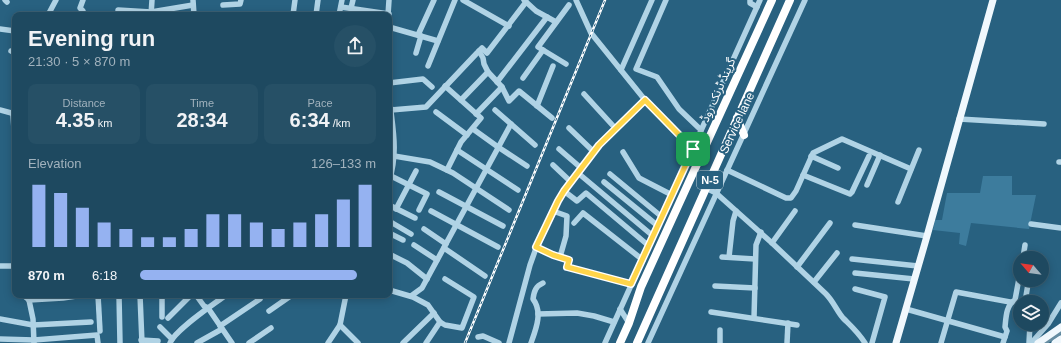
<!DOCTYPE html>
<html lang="en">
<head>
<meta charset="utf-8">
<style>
  :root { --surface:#1e4960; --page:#265066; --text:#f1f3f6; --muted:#a1b2bd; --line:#3c6175; --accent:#95b2f1 }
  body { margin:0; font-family:Helvetica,"Noto Sans Arabic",sans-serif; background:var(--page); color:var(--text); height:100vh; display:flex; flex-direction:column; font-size:15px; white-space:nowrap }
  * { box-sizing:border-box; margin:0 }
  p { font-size:13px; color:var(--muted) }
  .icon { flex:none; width:22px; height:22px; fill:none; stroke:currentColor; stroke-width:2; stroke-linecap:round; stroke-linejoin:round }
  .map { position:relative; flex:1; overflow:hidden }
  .panel { position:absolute; left:12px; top:12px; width:380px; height:286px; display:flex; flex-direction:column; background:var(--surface); border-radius:8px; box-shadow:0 2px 10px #0003,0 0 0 1px var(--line) }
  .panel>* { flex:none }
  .needle { width:26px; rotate:298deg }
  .fabs { position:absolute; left:1013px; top:251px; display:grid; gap:8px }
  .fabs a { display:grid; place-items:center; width:36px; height:36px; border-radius:50%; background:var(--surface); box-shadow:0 2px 10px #0003,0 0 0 1px var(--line); font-size:20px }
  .pin { position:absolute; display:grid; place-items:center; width:34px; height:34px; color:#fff; margin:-17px; border-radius:8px; box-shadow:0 2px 6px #0006 }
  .round { display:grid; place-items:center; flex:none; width:42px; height:42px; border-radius:21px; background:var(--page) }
  .head { display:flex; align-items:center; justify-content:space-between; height:68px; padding:0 16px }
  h1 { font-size:22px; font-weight:800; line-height:30px }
  .figures { display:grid; grid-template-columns:repeat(3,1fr); gap:6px; height:68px; padding:4px 16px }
  .figures div { display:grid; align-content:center; border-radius:8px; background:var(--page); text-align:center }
  .figures b { font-size:20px; font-weight:800 }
  .figures small { font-size:11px; font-weight:400 }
  .figures p { font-size:11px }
  .chart { height:112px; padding:8px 16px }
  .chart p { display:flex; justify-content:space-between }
  .chart svg { width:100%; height:72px; margin-top:4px; stroke:var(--accent); stroke-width:6 }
  ul { padding:0 16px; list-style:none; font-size:13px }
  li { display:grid; grid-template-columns:64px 48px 1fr; align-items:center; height:30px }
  li i { height:10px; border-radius:5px; background:var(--accent) }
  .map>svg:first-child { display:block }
  .green { fill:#3d7c9d }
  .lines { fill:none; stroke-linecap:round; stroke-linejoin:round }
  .canal { stroke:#668da2; stroke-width:4 }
  .minor { stroke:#b0d3e5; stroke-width:5.5 }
  .major { stroke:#f0f8fd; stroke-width:7 }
  .highway { stroke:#fff; stroke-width:8 }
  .rail-casing { stroke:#fff; stroke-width:2.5 }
  .rail { stroke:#286180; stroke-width:1; stroke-dasharray:3; stroke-linecap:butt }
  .route-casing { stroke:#fff; stroke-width:8 }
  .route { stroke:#ffd54a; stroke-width:5 }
  .labels { text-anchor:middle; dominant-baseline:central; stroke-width:4; stroke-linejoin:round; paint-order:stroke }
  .shield { fill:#286180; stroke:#bed0d9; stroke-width:1 }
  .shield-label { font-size:11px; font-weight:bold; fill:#fff }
  .street-label { font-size:12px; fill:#fff; stroke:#286180 }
</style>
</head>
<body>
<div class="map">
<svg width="1061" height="343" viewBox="0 0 1061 343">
  <rect width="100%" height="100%" fill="#286180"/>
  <polygon class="green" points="983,176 1012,176 1012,195 1036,195 1029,229 971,223 966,246 959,244 960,233 933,230 935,220 942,220 947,193 980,193"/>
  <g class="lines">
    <polyline class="canal" points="1045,343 1061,332"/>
    <g class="minor">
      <polyline points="5,0 7,2"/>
      <polyline points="193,0 194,15"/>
      <polyline points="463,0 509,26"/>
      <polyline points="524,0 536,11 556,22"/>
      <polyline points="576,0 591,33 645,100 693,149"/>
      <polyline points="666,0 636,69 657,77 679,109 701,130"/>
      <polyline points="750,0 750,3 757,7"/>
      <polyline points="223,5 240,4 241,0"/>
      <polyline points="341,7 389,14"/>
      <polyline points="351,8 353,0"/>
      <polyline points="118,10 151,12 193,5"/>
      <polyline points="48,15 56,0"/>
      <polyline points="82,15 83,11 80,8 83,0"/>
      <polyline points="151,15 152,0"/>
      <polyline points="293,15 295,0"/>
      <polyline points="316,15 318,0"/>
      <polyline points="339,15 342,0"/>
      <polyline points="388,15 389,0"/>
      <polyline points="389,27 438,41"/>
      <polyline points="0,29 15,31"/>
      <polyline points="418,35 434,0"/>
      <polyline points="11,51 15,52"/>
      <polyline points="479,51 483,58 484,64 488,72 502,87 509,101 519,91 552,118"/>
      <polyline points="416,53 421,36"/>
      <polyline points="566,64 538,47 569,5"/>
      <polyline points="428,66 455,0"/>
      <polyline points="621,70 652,0"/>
      <polyline points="523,78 543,50"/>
      <polyline points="497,82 547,17"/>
      <polyline points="389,83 423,79 432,87"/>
      <polyline points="445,86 481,118 461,142 447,170"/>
      <path d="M389 94C392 127 399 149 389 182"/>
      <polyline points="584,94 616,129"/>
      <polyline points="461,100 488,72"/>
      <polyline points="537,106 553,66"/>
      <polyline points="0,110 15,114"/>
      <polyline points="391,110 426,107 477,53 482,48 487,53 526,2"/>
      <polyline points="495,110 535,145"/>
      <polyline points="436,112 467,135"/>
      <polyline points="476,114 502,87"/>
      <polyline points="13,115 15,144"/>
      <polyline points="959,119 1044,124"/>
      <polyline points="569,128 594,152"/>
      <polyline points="473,129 498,147 527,166"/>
      <polyline points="559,149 581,168"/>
      <polyline points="457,150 518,190"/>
      <polyline points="623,152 639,178 672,195"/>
      <polyline points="394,156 430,162 453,173 509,210"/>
      <polyline points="811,156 838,168"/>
      <polyline points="1059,162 1061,162"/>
      <polyline points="553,165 571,182"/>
      <polyline points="727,170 786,198 791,198 796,191 813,153 842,139 911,169"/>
      <polyline points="578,173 653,236"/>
      <polyline points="610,174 662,217"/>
      <polyline points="803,175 850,194 852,192 869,156"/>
      <polyline points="391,176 427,194 419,210"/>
      <polyline points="604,182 658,226"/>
      <polyline points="867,185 880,155"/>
      <path d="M706 188 716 193 772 243 826 294C833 301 837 311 843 318 852 327 858 332 865 343"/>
      <polyline points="564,191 577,201 586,193 649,246"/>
      <polyline points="439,192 503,226"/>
      <polyline points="898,202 919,150"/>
      <polyline points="389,205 415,218"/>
      <polyline points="396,209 416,171"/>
      <polyline points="431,211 498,247"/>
      <polyline points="553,211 567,216 566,236 560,257"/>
      <polyline points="389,221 411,234"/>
      <polyline points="574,223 583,213 643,260"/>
      <polyline points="1031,224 1061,228"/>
      <polyline points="855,225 927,236"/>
      <polyline points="424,229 446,244"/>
      <polyline points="389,233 403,240"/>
      <polyline points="772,243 795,211"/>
      <polyline points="414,245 437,260"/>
      <polyline points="536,247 553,255 569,260 567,267 631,284"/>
      <polyline points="444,248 485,276"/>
      <polyline points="389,254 407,263 427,279"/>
      <polyline points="722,257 755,259"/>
      <polyline points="729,257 733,221 736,211"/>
      <polyline points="1023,258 1025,245"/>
      <polyline points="852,259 918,266"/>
      <polyline points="0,266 15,266"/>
      <polyline points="797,267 830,223"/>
      <polyline points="855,273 914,279"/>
      <polyline points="814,282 837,253"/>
      <polyline points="715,286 755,288"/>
      <polyline points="855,289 885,297 872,343"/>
      <polyline points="389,290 413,297 428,305 440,322 445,325 462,328 474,297 445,279"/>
      <polyline points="23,295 29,300 33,319 34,343"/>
      <polyline points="98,295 100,331"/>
      <polyline points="119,295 120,343"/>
      <polyline points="140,295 142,343"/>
      <polyline points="162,295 162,317"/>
      <polyline points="196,295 204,306 208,308 232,343"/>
      <polyline points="411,296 422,288 511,124"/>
      <polyline points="29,300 63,298 83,295"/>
      <polyline points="1025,302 1028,284"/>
      <polyline points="620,309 629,323"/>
      <polyline points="906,309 1005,337"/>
      <polyline points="269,311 292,295"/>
      <polyline points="711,312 797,325"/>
      <polyline points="538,314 577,313 594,316 614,322"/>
      <polyline points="168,318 191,295"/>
      <polyline points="754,318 756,245 761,232"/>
      <polyline points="0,319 33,325 91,322"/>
      <polyline points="340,325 358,343"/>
      <polyline points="220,326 260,299"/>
      <polyline points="160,327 172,339"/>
      <polyline points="478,337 483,336 499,343"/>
      <polyline points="0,339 34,340 97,335 98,343"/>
      <polyline points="141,340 158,341"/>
      <path d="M170 343C176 329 213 305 226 295"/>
      <polyline points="197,343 222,329"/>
      <polyline points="249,343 271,328"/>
      <polyline points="328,343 340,325 346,295"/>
      <polyline points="403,343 434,313"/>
      <polyline points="426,343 440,322"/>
      <polyline points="509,343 530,265 539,240 558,201 564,191 599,145 645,100"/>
      <path d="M531 343C536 329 543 312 533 299 534 291 536 286 543 283"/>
      <polyline points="605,343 760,0"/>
      <polyline points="648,343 805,0"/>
      <polyline points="720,343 720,330"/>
      <polyline points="787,343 788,323"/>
      <polyline points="941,343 956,292 1010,302"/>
      <path d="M1003 343 1007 331 1005 327C1006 318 1006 305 1015 300L1020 273"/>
      <polyline points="1029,343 1030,324"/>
      <polyline points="1034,343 1033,341 1048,324 1061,303"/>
    </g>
    <g class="major">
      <polyline points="896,343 927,236 993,0"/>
      <polyline points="1038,343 1061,327"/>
      <polyline points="1055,343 1061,339"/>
    </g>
    <g class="highway">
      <polyline points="737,118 744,135"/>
      <polyline points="620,343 629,323 641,287 772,0"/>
      <polyline points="637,343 790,0"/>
    </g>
    <defs>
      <polyline id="rail" points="465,343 605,0"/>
    </defs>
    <use href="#rail" class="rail-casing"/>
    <use href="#rail" class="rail"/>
  </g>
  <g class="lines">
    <defs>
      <polygon id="route" points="645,100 693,149 631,284 567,267 569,260 553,255 536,247 558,201 564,191 599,145"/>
    </defs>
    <use href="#route" class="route-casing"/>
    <use href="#route" class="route"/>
  </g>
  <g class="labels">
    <rect class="shield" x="697" y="171" width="26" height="18" rx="3"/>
    <g class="shield-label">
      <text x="710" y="180">N-5</text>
    </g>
    <g class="street-label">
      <text transform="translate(718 90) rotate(-66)">گرینڈ ٹرنک روڈ</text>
      <text transform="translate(737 123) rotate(-65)">Service lane</text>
    </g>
  </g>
</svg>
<div class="fabs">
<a><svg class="needle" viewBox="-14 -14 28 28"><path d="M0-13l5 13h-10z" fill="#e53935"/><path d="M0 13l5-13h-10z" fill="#a1b2bd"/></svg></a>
<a><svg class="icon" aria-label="layers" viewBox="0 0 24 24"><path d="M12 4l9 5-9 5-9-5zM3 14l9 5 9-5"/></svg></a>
</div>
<div class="pin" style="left:693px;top:149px;background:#1e9e55"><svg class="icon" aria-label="arrive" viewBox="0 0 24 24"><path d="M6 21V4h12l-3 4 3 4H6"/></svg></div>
<section class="panel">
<div class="head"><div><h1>Evening run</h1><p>21:30 · 5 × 870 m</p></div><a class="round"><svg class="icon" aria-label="share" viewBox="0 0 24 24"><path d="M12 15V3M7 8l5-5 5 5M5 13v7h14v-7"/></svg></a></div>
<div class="figures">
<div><p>Distance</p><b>4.35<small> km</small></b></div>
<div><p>Time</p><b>28:34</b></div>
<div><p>Pace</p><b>6:34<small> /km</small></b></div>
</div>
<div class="chart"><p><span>Elevation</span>126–133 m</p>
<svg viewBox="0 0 160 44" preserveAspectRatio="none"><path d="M5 44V6M15 44V11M25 44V20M35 44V29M45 44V33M55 44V38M65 44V38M75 44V33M85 44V24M95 44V24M105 44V29M115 44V33M125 44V29M135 44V24M145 44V15M155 44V6"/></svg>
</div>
<ul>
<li><b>870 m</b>6:18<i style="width:92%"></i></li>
</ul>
</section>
</div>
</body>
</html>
